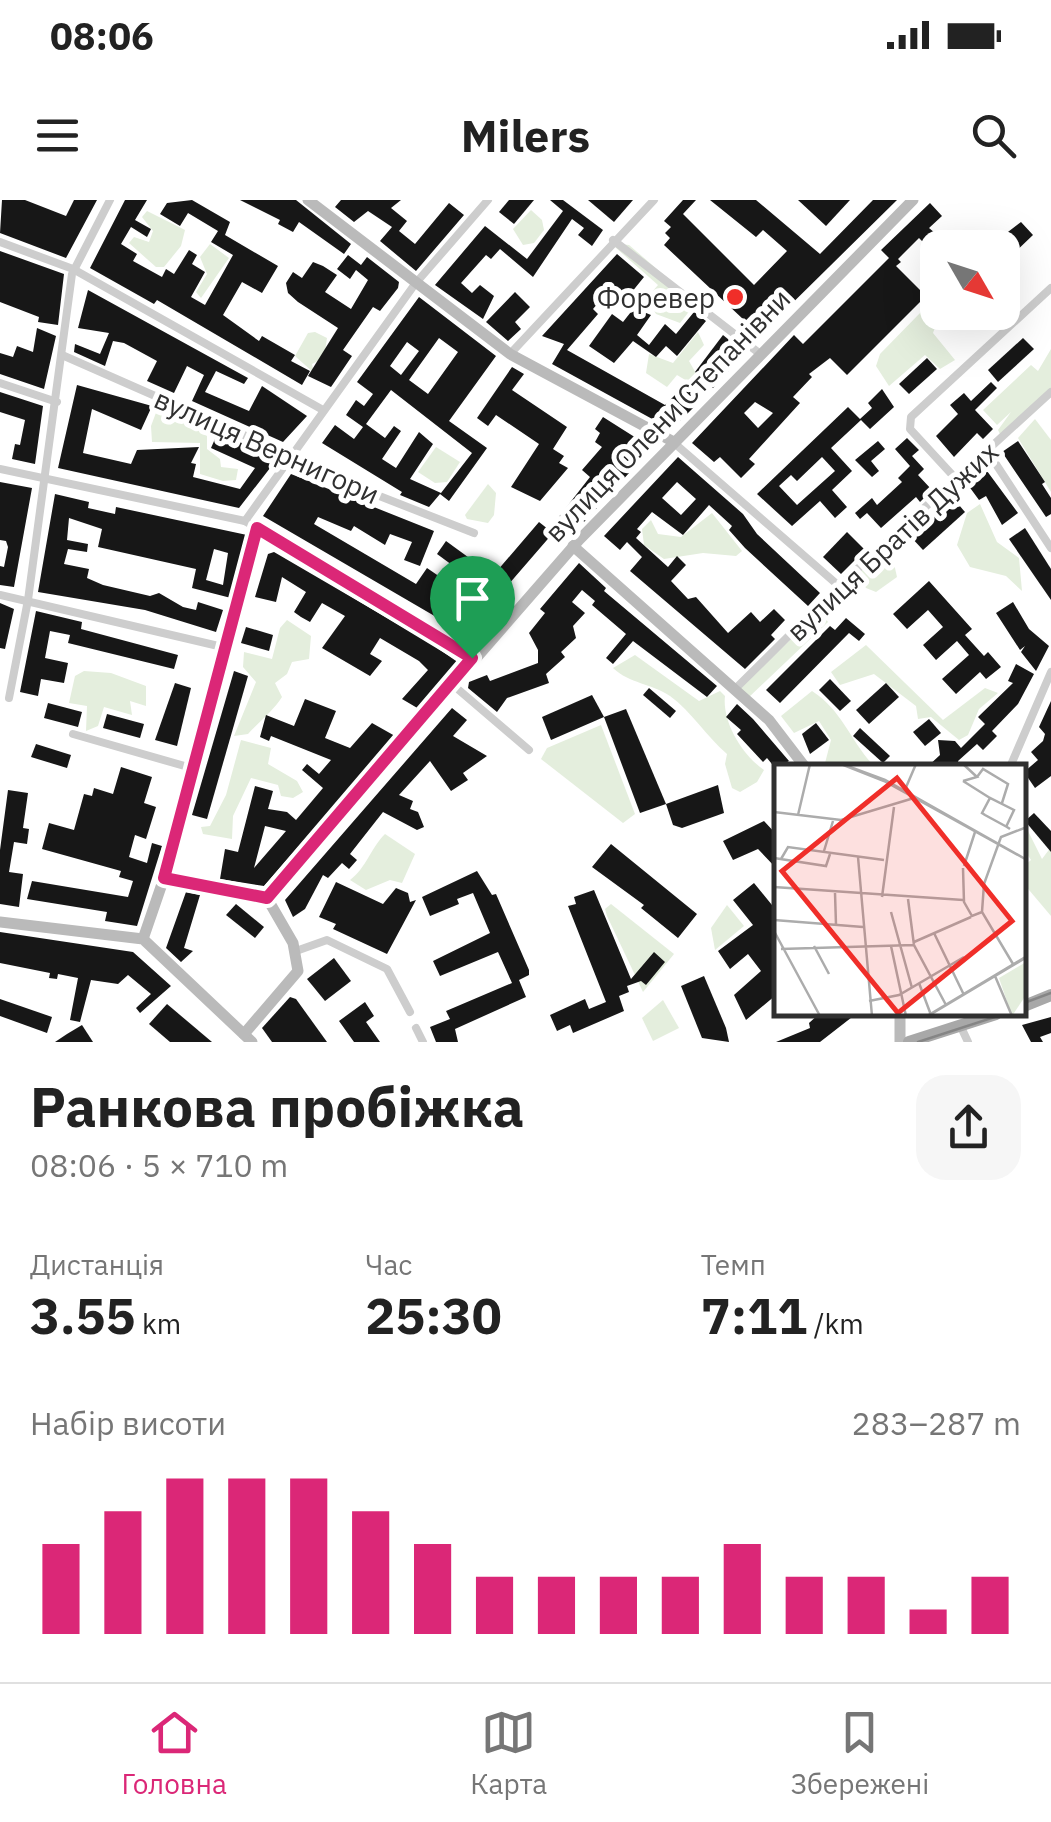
<!DOCTYPE html>
<html lang="uk">
<head>
<meta charset="utf-8">
<style>
  :root { --surface:#fff; --page:#f6f6f6; --text:#222; --muted:#767676; --line:#e0e0e0; --accent:#db2777 }
  body { margin:0; font-family:"IBM Plex Sans",sans-serif; background:var(--page); color:var(--text); height:100vh; display:flex; flex-direction:column; font-size:38px; white-space:nowrap }
  * { box-sizing:border-box; margin:0 }
  p { font-size:32px; color:var(--muted) }
  .icon { flex:none; width:55px; height:55px; fill:none; stroke:currentColor; stroke-width:2; stroke-linecap:round; stroke-linejoin:round }
  .map { position:relative; height:842px; overflow:hidden }
  .panel { display:flex; flex-direction:column; background:var(--surface); flex:1 }
  .panel>* { flex:none }
  .needle { width:65px; rotate:129deg }
  .buttons { position:absolute; left:920px; top:30px; display:grid; gap:20px }
  .buttons a { display:grid; place-items:center; width:100px; height:100px; border-radius:20px; background:var(--surface); box-shadow:0 10px 40px #0002; font-size:50px }
  .pin { position:absolute; display:grid; place-items:center; width:85px; height:85px; color:#fff; margin:-102px -42px; border-radius:50% 50% 50% 0; rotate:-45deg; box-shadow:0 0 10px #0007 }
  .pin .icon { rotate:45deg }
  .round { display:grid; place-items:center; flex:none; width:105px; height:105px; border-radius:30px; background:var(--page) }
  .overview { display:flex; align-items:center; justify-content:space-between; height:170px; padding:0 30px }
  h1 { font-size:55px; font-weight:800; line-height:75px }
  .metrics { display:grid; grid-template-columns:repeat(3,1fr); gap:15px; height:170px; padding:10px 30px }
  .metrics div { display:grid; align-content:center }
  .metrics b { font-size:50px; font-weight:800 }
  .metrics small { font-size:28px; font-weight:400 }
  .metrics p { font-size:28px }
  .chart { height:280px; padding:20px 30px }
  .chart p { display:flex; justify-content:space-between }
  .chart svg { width:100%; height:180px; margin-top:10px; stroke:var(--accent); stroke-width:6 }
  .status { display:flex; justify-content:space-between; align-items:center; height:70px; padding:0 50px; background:var(--surface); direction:ltr }
  .status svg { height:28px; fill:currentColor }
  header { display:flex; justify-content:space-between; align-items:center; height:130px; padding:0 30px; background:var(--surface); font-size:45px; font-weight:800 }
  .dock { display:flex; justify-content:space-around; align-items:center; height:140px; border-top:2px solid var(--line); background:var(--surface); font-size:28px; color:var(--muted) }
  .dock a { display:grid; justify-items:center; gap:5px }
  .dock .current { color:var(--accent) }
  .map>svg:first-child { display:block }
  .green { fill:#e4eedd }
  .building { fill:#171717; fill-rule:evenodd }
  .lines { fill:none; stroke-linecap:round; stroke-linejoin:round }
  .street { stroke:#cdcdcd; stroke-width:8 }
  .secondary { stroke:#bababa; stroke-width:11 }
  .primary { stroke:#a8a8a8; stroke-width:12 }
  .tram { stroke:#858585; stroke-width:2.5 }
  .route-casing { stroke:#fff; stroke-width:20 }
  .route { stroke:#db2777; stroke-width:12 }
  .poi-dot { fill:#f02e29; stroke:#fff; stroke-width:4 }
  .labels { text-anchor:middle; dominant-baseline:central; stroke-width:10; stroke-linejoin:round; paint-order:stroke }
  .poi-label { font-size:28px; fill:#303030; stroke:#fff; text-anchor:end }
  .street-label { font-size:28px; fill:#303030; stroke:#fff }
  .inset-road { fill:none; stroke:#acacac; stroke-width:2.5 }
  .view { fill:#f02e29; fill-opacity:0.15; stroke:#f02e29; stroke-width:5 }
  .inset-edge { fill:none; stroke:#303030; stroke-width:5 }
</style>
</head>
<body>
<div class="status"><b>08:06</b><svg viewBox="0 0 49 12"><path d="M0 12V9h3v3zM5 12V6h3v6zM10 12V3h3v9zM15 12V0h3v12zM26 1h20v11H26zM47 4h2v5h-2z"/></svg></div>
<header><svg class="icon" aria-label="menu" viewBox="0 0 24 24"><path d="M4 6h16M4 12h16M4 18h16"/></svg>Milers<svg class="icon" aria-label="search" viewBox="0 0 24 24"><circle cx="10" cy="10" r="6"/><path d="M15 15l6 6"/></svg></header>
<div class="map">
<svg width="1051" height="842" viewBox="0 0 1051 842">
  <rect width="100%" height="100%" fill="#fff"/>
  <g class="green">
    <polygon points="531,10 542,20 544,30 534,43 523,45 513,29"/>
    <polygon points="147,11 185,30 181,46 164,67 156,67 129,43 134,37 149,42 153,31 142,17"/>
    <polygon points="210,44 229,58 201,98 196,92 207,74 200,57"/>
    <polygon points="620,44 629,45 701,107 691,109 680,123 656,114 647,98 658,85 615,47"/>
    <polygon points="937,94 940,113 933,133 955,160 940,169 925,155 889,186 876,166 880,154 922,111 928,95"/>
    <polygon points="315,132 327,138 324,158 312,164 314,173 295,156 308,133"/>
    <polygon points="698,132 704,145 689,161 702,184 692,184 677,175 667,187 646,173 649,154 673,163"/>
    <polygon points="1051,149 1051,190 1000,234 998,230 1011,212 997,225 983,210 1031,165 1038,171"/>
    <polygon points="157,210 202,228 207,234 207,249 220,259 221,267 238,269 236,280 223,281 200,274 200,243 152,242 151,226"/>
    <polygon points="1035,219 1051,240 1051,292 1018,238"/>
    <polygon points="436,247 460,262 447,282 435,283 418,272"/>
    <polygon points="488,284 496,293 494,315 488,323 467,319 465,315"/>
    <polygon points="980,304 997,342 1019,358 1022,391 1006,376 970,367 957,345 967,313"/>
    <polygon points="712,313 742,351 736,356 703,353 664,359 644,345 642,329 651,320 658,334 681,337"/>
    <polygon points="262,322 468,444 465,450 260,328"/>
    <polygon points="890,346 897,377 876,392 866,388 858,374"/>
    <polygon points="821,411 828,422 747,499 738,489"/>
    <path d="M287 420 311 436 309 459 292 462 287 474 275 483 282 497C274 510 259 522 248 534L234 536 256 482 243 467 244 452 272 459 280 428Z"/>
    <polygon points="866,445 943,520 985,488 998,493 979,509 968,535 959,540 931,517 918,519 916,506 874,474 840,485 831,472"/>
    <path d="M635 455 699 501 720 491 725 496C722 522 742 555 764 570L757 582 740 592 732 588 725 564 727 554C706 536 692 512 670 496 651 483 630 484 613 468Z"/>
    <polygon points="84,471 111,473 146,486 146,506 130,501 132,515 104,507 98,526 86,531 87,506 69,503 75,476"/>
    <path d="M812 491C843 511 850 541 875 567H824L831 540 819 521 794 533 781 516Z"/>
    <polygon points="601,525 635,614 623,623 541,559 547,548"/>
    <polygon points="241,540 271,548 268,564 297,581 303,592 293,598 281,596 278,585 251,578 233,616 232,639 203,634 201,627 210,626 226,595"/>
    <polygon points="1024,623 1042,659 1051,647 1051,716 1024,684 1024,666 1031,660 1024,649"/>
    <path d="M385 634 415 654 402 683 390 680 366 690 350 680C367 667 370 649 385 634Z"/>
    <polygon points="611,704 674,754 643,792 607,716 605,709"/>
    <polygon points="727,705 744,726 715,750 711,728"/>
    <polygon points="663,800 679,828 653,841 642,818"/>
  </g>
  <g class="building">
    <polygon points="2,0 25,0 66,16 74,0 97,0 66,58 0,33"/>
    <polygon points="125,0 147,0 135,20 151,29 147,37 131,27 121,44 137,54 133,61 162,77 166,69 174,74 189,50 197,55 192,64 205,72 191,97 205,105 233,55 211,42 218,31 188,13 180,26 160,14 167,3 192,0 230,22 225,35 278,66 262,93 242,82 223,115 259,141 262,136 295,155 291,161 310,171 302,185 157,100 154,104 90,68"/>
    <polygon points="240,0 296,0 351,44 344,54 299,22 293,32 278,24 280,20"/>
    <polygon points="341,0 401,0 391,8 407,21 399,31 415,44 449,3 464,15 416,71 380,41 392,27 368,11 354,22 335,7"/>
    <polygon points="509,0 534,0 514,24 499,12"/>
    <polygon points="550,0 563,0 603,30 592,46 578,35 584,28 572,19 533,77 500,49 491,59 486,55 461,83 472,93 480,85 494,96 483,119 435,85 485,26 527,59 563,11"/>
    <polygon points="588,0 633,0 614,22"/>
    <polygon points="683,0 696,0 683,14 754,85 787,51 763,30 756,37 710,0 756,0 820,54 873,0 897,0 760,135 664,45 670,38 665,33 671,27 664,21"/>
    <polygon points="798,0 850,0 826,26"/>
    <path d="M930 3 942 16 929 28 935 33 924 43 919 38 898 59 901 62 896 66 926 96 847 175 830 158 809 174 812 177 793 197 800 203 749 259 755 264 741 278 720 257 714 262 692 243 794 135 803 144 889 58 881 50ZM755 202 773 213 758 228 744 213Z"/>
    <polygon points="1021,22 1033,35 1012,55 1009,52 1002,58 1002,48 987,48"/>
    <polygon points="0,51 64,74 58,125 38,122 39,117 0,102"/>
    <polygon points="617,54 644,77 627,98 613,86 608,91 593,109 598,114 567,150 665,205 687,183 702,199 677,224 665,226 552,164 564,144 542,136"/>
    <polygon points="348,55 361,65 367,57 399,82 398,88 380,111 373,107 343,150 352,156 331,187 308,176 338,128 298,102 288,93 286,83 293,72 302,78 313,62 323,66 337,75 325,92 351,109 368,80 356,70 350,79 337,69"/>
    <polygon points="88,90 248,178 244,184 216,171 205,192 249,211 262,186 307,216 283,242 192,201 204,175 187,166 174,193 147,181 157,161 124,143 113,141 105,166 74,152 75,144 100,154 109,133 78,128"/>
    <polygon points="515,92 530,107 515,122 521,129 508,141 486,122"/>
    <path d="M419 97 496 156 449 221 487 248 449 301 440 294 429 307 400 295 402 292 322 243 335 225 354 239 363 227 346 215 356 200 364 206 373 194 357 182ZM439 138 458 152 428 194 409 180ZM407 142 419 151 401 175 390 166ZM391 190 472 253 441 293 410 279 433 244 419 232 396 268 382 259 401 231 394 226 385 238 366 224Z"/>
    <polygon points="634,108 651,115 637,135 649,145 665,124 676,134 694,112 706,121 677,156 666,146 656,157 633,141 614,163 589,146 612,114 623,122"/>
    <polygon points="37,128 56,136 44,189 0,174 0,153 13,157 17,146 33,152"/>
    <polygon points="723,135 745,153 713,188 695,172"/>
    <polygon points="1023,138 1034,149 998,182 988,170"/>
    <polygon points="927,158 937,169 909,194 899,184"/>
    <polygon points="512,167 524,174 512,190 567,227 553,249 564,256 559,263 568,268 540,301 511,287 539,244 496,215 488,226 477,218"/>
    <polygon points="991,182 997,188 975,210 993,229 983,239 977,233 954,257 936,236 958,214 950,205 964,193 971,201"/>
    <polygon points="77,185 152,206 141,230 92,209 83,253 131,264 137,250 199,247 191,263 196,264 193,277 240,289 255,268 211,248 218,232 277,259 239,308 58,268"/>
    <path d="M882 189 894 207 870 229 861 220 831 248 852 271 832 290 847 307 835 318 820 301 792 326 757 294 848 207 860 219 872 208 868 203ZM822 257 835 271 797 305 779 286 791 275 797 281Z"/>
    <polygon points="0,192 43,206 35,264 12,259 15,244 20,245 25,220 0,212"/>
    <polygon points="603,217 652,248 584,322 574,313 567,324 558,318 590,277 582,270 602,247 595,242 600,233 595,229"/>
    <polygon points="907,238 919,250 912,256 924,269 918,275 932,290 920,302 916,297 881,328 867,313 860,319 855,313 872,298 877,305 902,282 898,278 910,266 895,249"/>
    <polygon points="878,241 885,249 871,261 879,271 872,277 855,260"/>
    <polygon points="1018,241 1045,282 1042,284 1051,298 1051,314 1046,317 1002,252"/>
    <path d="M678 257 743 314 757 334 820 393 808 406 745 348 729 330 732 326 709 305 683 335 652 312 637 329 641 332 636 338 668 367 677 356 686 365 671 381 688 399 696 397 728 433 751 412 760 422 774 409 785 420 771 435 775 439 745 469 630 371 642 357 627 342 620 350 604 336ZM677 282 696 299 681 315 662 298Z"/>
    <polygon points="987,271 1018,313 1002,325 986,296 979,300 968,285"/>
    <polygon points="291,274 434,331 420,366 404,360 412,342 390,334 385,345 354,326 351,331 318,317 314,324 416,384 427,368 443,379 431,395 469,418 478,403 473,399 539,322 553,333 481,416 490,421 474,439 263,316"/>
    <polygon points="0,282 32,288 14,387 0,385 0,366 4,367 8,347 6,341 0,340"/>
    <path d="M55 294 89 302 88 308 115 314 116 307 247 335 231 398 192 388 196 369 98 347 102 329 69 318 67 340 88 344 87 352 68 349 64 364 89 369 87 378 103 385 150 396 159 393 183 407 196 410 198 402 223 410 216 432 145 410 38 392ZM214 349 228 353 223 385 206 380Z"/>
    <polygon points="952,297 965,312 923,350 910,336"/>
    <polygon points="1025,328 1051,369 1051,400 1009,339"/>
    <polygon points="847,332 865,350 841,374 823,357"/>
    <polygon points="446,341 472,360 463,373 437,354"/>
    <polygon points="274,352 430,443 459,463 419,509 402,499 428,470 419,461 380,438 370,454 382,461 370,476 322,448 345,416 322,403 310,422 301,417 294,412 306,392 282,377 276,402 255,397 268,354"/>
    <polygon points="579,363 606,388 604,391 717,486 707,497 633,441 613,464 606,458 626,434 592,405 595,401 582,390 572,402 585,413 573,426 576,438 561,452 565,457 546,474 549,483 507,498 497,512 468,488 469,482 487,475 490,481 538,463 538,450 529,433 545,413 540,409"/>
    <polygon points="929,381 972,429 965,435 984,456 988,452 1001,467 986,479 980,472 956,494 942,479 969,455 957,441 936,460 923,445 943,427 928,410 907,429 893,414"/>
    <polygon points="1013,402 1029,429 1049,446 1036,471 1021,452 1025,446 1020,450 996,413"/>
    <polygon points="0,403 14,409 5,449 0,448"/>
    <polygon points="36,411 82,422 81,429 178,455 174,469 68,443 70,435 50,431 45,458 68,463 64,483 41,479 38,496 20,492"/>
    <polygon points="846,418 865,434 859,441 849,433 780,503 766,490 830,426 835,430"/>
    <polygon points="246,427 273,435 269,451 241,443"/>
    <polygon points="1016,464 1034,474 1018,504 992,531 997,536 983,550 977,544 958,561 959,567 927,567 940,555 938,540 955,541 961,548 985,524 978,517 1013,483 1008,481"/>
    <polygon points="234,471 248,476 207,619 192,615"/>
    <polygon points="830,479 851,501 840,511 819,490"/>
    <polygon points="175,483 191,488 177,546 155,540"/>
    <polygon points="886,483 899,497 869,524 856,510"/>
    <polygon points="649,488 676,511 670,518 643,495"/>
    <polygon points="592,495 604,517 551,540 542,517"/>
    <path d="M305 499 336 511 325 538 350 548 372 523 395 536 264 686 220 679 225 649 238 652 255 586 273 591 268 609 287 612 296 620 323 588 302 570 307 564 319 574 331 560 271 536 269 541 260 537 266 515 294 526ZM265 626 286 631 254 668Z"/>
    <polygon points="1051,501 1051,576 1035,588 1024,572 1038,560 1031,552 1043,541 1045,534 1039,527"/>
    <polygon points="48,503 82,512 78,527 44,518"/>
    <polygon points="737,504 753,519 789,561 776,569 767,558 763,562 737,534 741,530 726,517"/>
    <polygon points="452,508 467,520 453,536 487,556 463,573 468,580 451,591 430,561 399,595 413,601 410,609 418,612 424,627 417,630 383,612 350,654 357,660 349,669 342,663 328,678 323,675 305,709 293,717 285,700"/>
    <polygon points="626,509 666,604 640,613 604,517"/>
    <polygon points="107,514 144,524 140,538 103,528"/>
    <polygon points="929,519 941,533 925,546 913,532"/>
    <polygon points="816,523 829,540 810,554 802,534"/>
    <polygon points="860,528 890,556 883,563 853,536"/>
    <polygon points="36,544 71,555 67,568 31,557"/>
    <polygon points="121,567 152,577 144,603 156,607 146,639 135,635 129,657 147,663 152,643 162,646 137,726 105,721 107,712 27,699 32,681 128,697 133,681 119,677 121,671 42,649 49,623 74,630 84,594 92,596 94,588 113,594"/>
    <polygon points="718,585 724,613 682,628 673,625 666,604"/>
    <polygon points="8,590 28,593 23,628 29,629 27,644 14,642 9,672 23,674 19,707 0,704 0,650"/>
    <polygon points="1034,613 1051,631 1051,652 1025,621"/>
    <polygon points="764,621 776,634 776,668 758,649 733,660 723,641"/>
    <polygon points="611,644 697,714 678,738 641,708 644,705 592,667"/>
    <polygon points="477,671 492,695 496,694 529,770 529,775 519,780 526,797 455,829 458,842 436,842 430,827 450,819 446,811 512,783 498,752 440,776 433,761 490,733 473,693 457,699 459,704 430,716 422,697"/>
    <polygon points="336,682 383,704 396,688 408,693 410,702 416,700 387,754 333,729 336,724 319,717"/>
    <polygon points="754,683 776,710 776,795 746,820 734,795 761,771 748,754 730,769 718,751 753,725 733,700"/>
    <polygon points="594,690 631,779 654,752 665,762 646,785 641,781 627,786 629,792 619,796 624,811 573,833 570,825 557,831 550,815 585,799 589,809 606,802 568,706 576,704 574,697"/>
    <polygon points="186,692 200,695 184,748 193,751 181,762 166,748"/>
    <polygon points="236,704 264,727 255,738 226,715"/>
    <polygon points="0,732 133,752 171,786 140,813 136,808 151,794 128,775 118,784 91,780 80,822 70,820 78,778 58,774 57,779 49,778 50,773 0,763"/>
    <polygon points="334,758 351,781 325,801 307,779"/>
    <polygon points="704,776 726,828 729,842 702,838 681,786"/>
    <polygon points="290,797 296,799 327,842 272,842 262,828"/>
    <polygon points="0,799 52,817 47,833 0,816"/>
    <polygon points="365,802 374,816 366,822 380,842 354,842 339,821"/>
    <polygon points="167,804 212,842 170,842 149,824"/>
    <polygon points="819,814 856,814 820,842 776,842 810,828 809,823"/>
    <polygon points="1051,817 1051,833 1040,837 1043,842 1031,842 1022,825"/>
    <polygon points="82,825 93,842 55,842 67,834"/>
  </g>
  <g class="lines">
    <g class="street">
      <polyline points="613,40 759,153"/>
      <polyline points="0,42 73,69 323,210"/>
      <polyline points="510,154 654,0"/>
      <polyline points="62,155 278,250 295,263 474,333"/>
      <polyline points="0,183 57,202"/>
      <polyline points="673,242 839,386"/>
      <polyline points="988,252 1051,348"/>
      <polyline points="0,269 245,321 472,457"/>
      <polyline points="957,280 910,229 911,217 1051,88"/>
      <polyline points="245,321 415,84 488,0"/>
      <polyline points="0,395 227,448"/>
      <polyline points="453,485 529,550"/>
      <polyline points="734,490 839,386 1051,192"/>
      <polyline points="9,498 28,400 72,74 110,0"/>
      <polyline points="73,534 195,569"/>
      <polyline points="1010,567 1051,472"/>
      <polyline points="164,678 257,328"/>
      <polyline points="296,751 327,740 387,769 410,812"/>
      <polyline points="960,825 968,842"/>
      <polyline points="416,828 423,842"/>
    </g>
    <g class="secondary">
      <polyline points="308,0 510,154 672,241"/>
      <polyline points="573,346 769,520 805,567"/>
      <polyline points="267,698 579,340 913,0"/>
      <polyline points="0,722 143,739 252,842"/>
      <polyline points="143,739 164,678 267,698 293,743 298,771 244,834"/>
      <polyline points="900,814 900,842"/>
    </g>
    <g class="primary">
      <polyline points="1024,806 1051,795"/>
      <polyline points="909,842 996,814"/>
    </g>
    <g class="tram">
      <polyline points="1024,803 1051,793"/>
      <polyline points="918,842 1004,814"/>
    </g>
  </g>
  <g class="lines">
    <defs>
      <polygon id="route" points="257,328 472,458 267,698 164,678"/>
    </defs>
    <use href="#route" class="route-casing"/>
    <use href="#route" class="route"/>
  </g>
  <circle class="poi-dot" cx="735" cy="97" r="10"/>
  <g class="labels">
    <g class="poi-label">
      <text x="715" y="97">Форевер</text>
    </g>
    <g class="street-label">
      <text transform="translate(667 215) rotate(-46)">вулиця Олени Степанівни</text>
      <text transform="translate(267 246) rotate(24)">вулиця Вернигори</text>
      <text transform="translate(892 341) rotate(-43)">вулиця Братів Дужих</text>
    </g>
  </g>
  <g transform="translate(774 564)">
    <rect width="252" height="252" fill="#fff"/>
    <path d="M252 198V231L238 252 225 214Z" fill="#e4eedd"/>
    <path class="inset-road" d="M67 0 110 17 253 96M68 0 111 16 253 96M189 0 203 13 189 17M203 13 209 5 234 20 228 39M189 17 216 34M130 28 142 0M0 48 67 56 140 34M24 51 36 0M232 63 240 46 216 34 208 49 211 51 233 63 236 65M50 87 59 57M84 93 98 252M0 94 52 102 56 90M7 95 14 83 110 96M190 102 201 68M189 104 190 138 198 152 208 148M0 123 189 136M61 129 62 161M108 133 120 43M134 135 140 181 172 241M117 148 138 224M0 156 89 163M0 167 46 252M160 169 190 231M140 178 197 153M40 182 55 210M117 182 132 252M7 185 140 181M239 200 208 148 210 120 227 73 253 63M221 212 238 252M145 219 157 251M95 237 125 231 190 193M153 252 253 192M154 252 253 193"/>
    <path class="view" d="M123 14 238 157 124 249 8 107Z"/>
    <rect width="252" height="252" class="inset-edge"/>
  </g>
</svg>
<div class="buttons">
<a><svg class="needle" viewBox="-14 -14 28 28"><path d="M0-13l5 13h-10z" fill="#e53935"/><path d="M0 13l5-13h-10z" fill="#767676"/></svg></a>
</div>
<div class="pin" style="left:472px;top:458px;background:#1e9e55"><svg class="icon" aria-label="arrive" viewBox="0 0 24 24"><path d="M6 21V4h12l-3 4 3 4H6"/></svg></div>
</div>
<section class="panel">
<div class="overview"><div><h1>Ранкова пробіжка</h1><p>08:06 · 5 × 710 m</p></div><a class="round"><svg class="icon" aria-label="share" viewBox="0 0 24 24"><path d="M12 15V3M7 8l5-5 5 5M5 13v7h14v-7"/></svg></a></div>
<div class="metrics">
<div><p>Дистанція</p><b>3.55<small> km</small></b></div>
<div><p>Час</p><b>25:30</b></div>
<div><p>Темп</p><b>7:11<small> /km</small></b></div>
</div>
<div class="chart"><p><span>Набір висоти</span>283–287 m</p>
<svg viewBox="0 0 160 44" preserveAspectRatio="none"><path d="M5 44V22M15 44V14M25 44V6M35 44V6M45 44V6M55 44V14M65 44V22M75 44V30M85 44V30M95 44V30M105 44V30M115 44V22M125 44V30M135 44V30M145 44V38M155 44V30"/></svg>
</div>
</section>
<nav class="dock">
<a class="current"><svg class="icon" aria-label="home" viewBox="0 0 24 24"><path d="M3 11l9-7 9 7M6 9v11h12V9"/></svg>Головна</a>
<a><svg class="icon" aria-label="map" viewBox="0 0 24 24"><path d="M3 6l6-2 6 2 6-2v14l-6 2-6-2-6 2zM9 4v14M15 6v14"/></svg>Карта</a>
<a><svg class="icon" aria-label="saved" viewBox="0 0 24 24"><path d="M7 4h10v16l-5-4-5 4z"/></svg>Збережені</a>
</nav>
</body>
</html>
